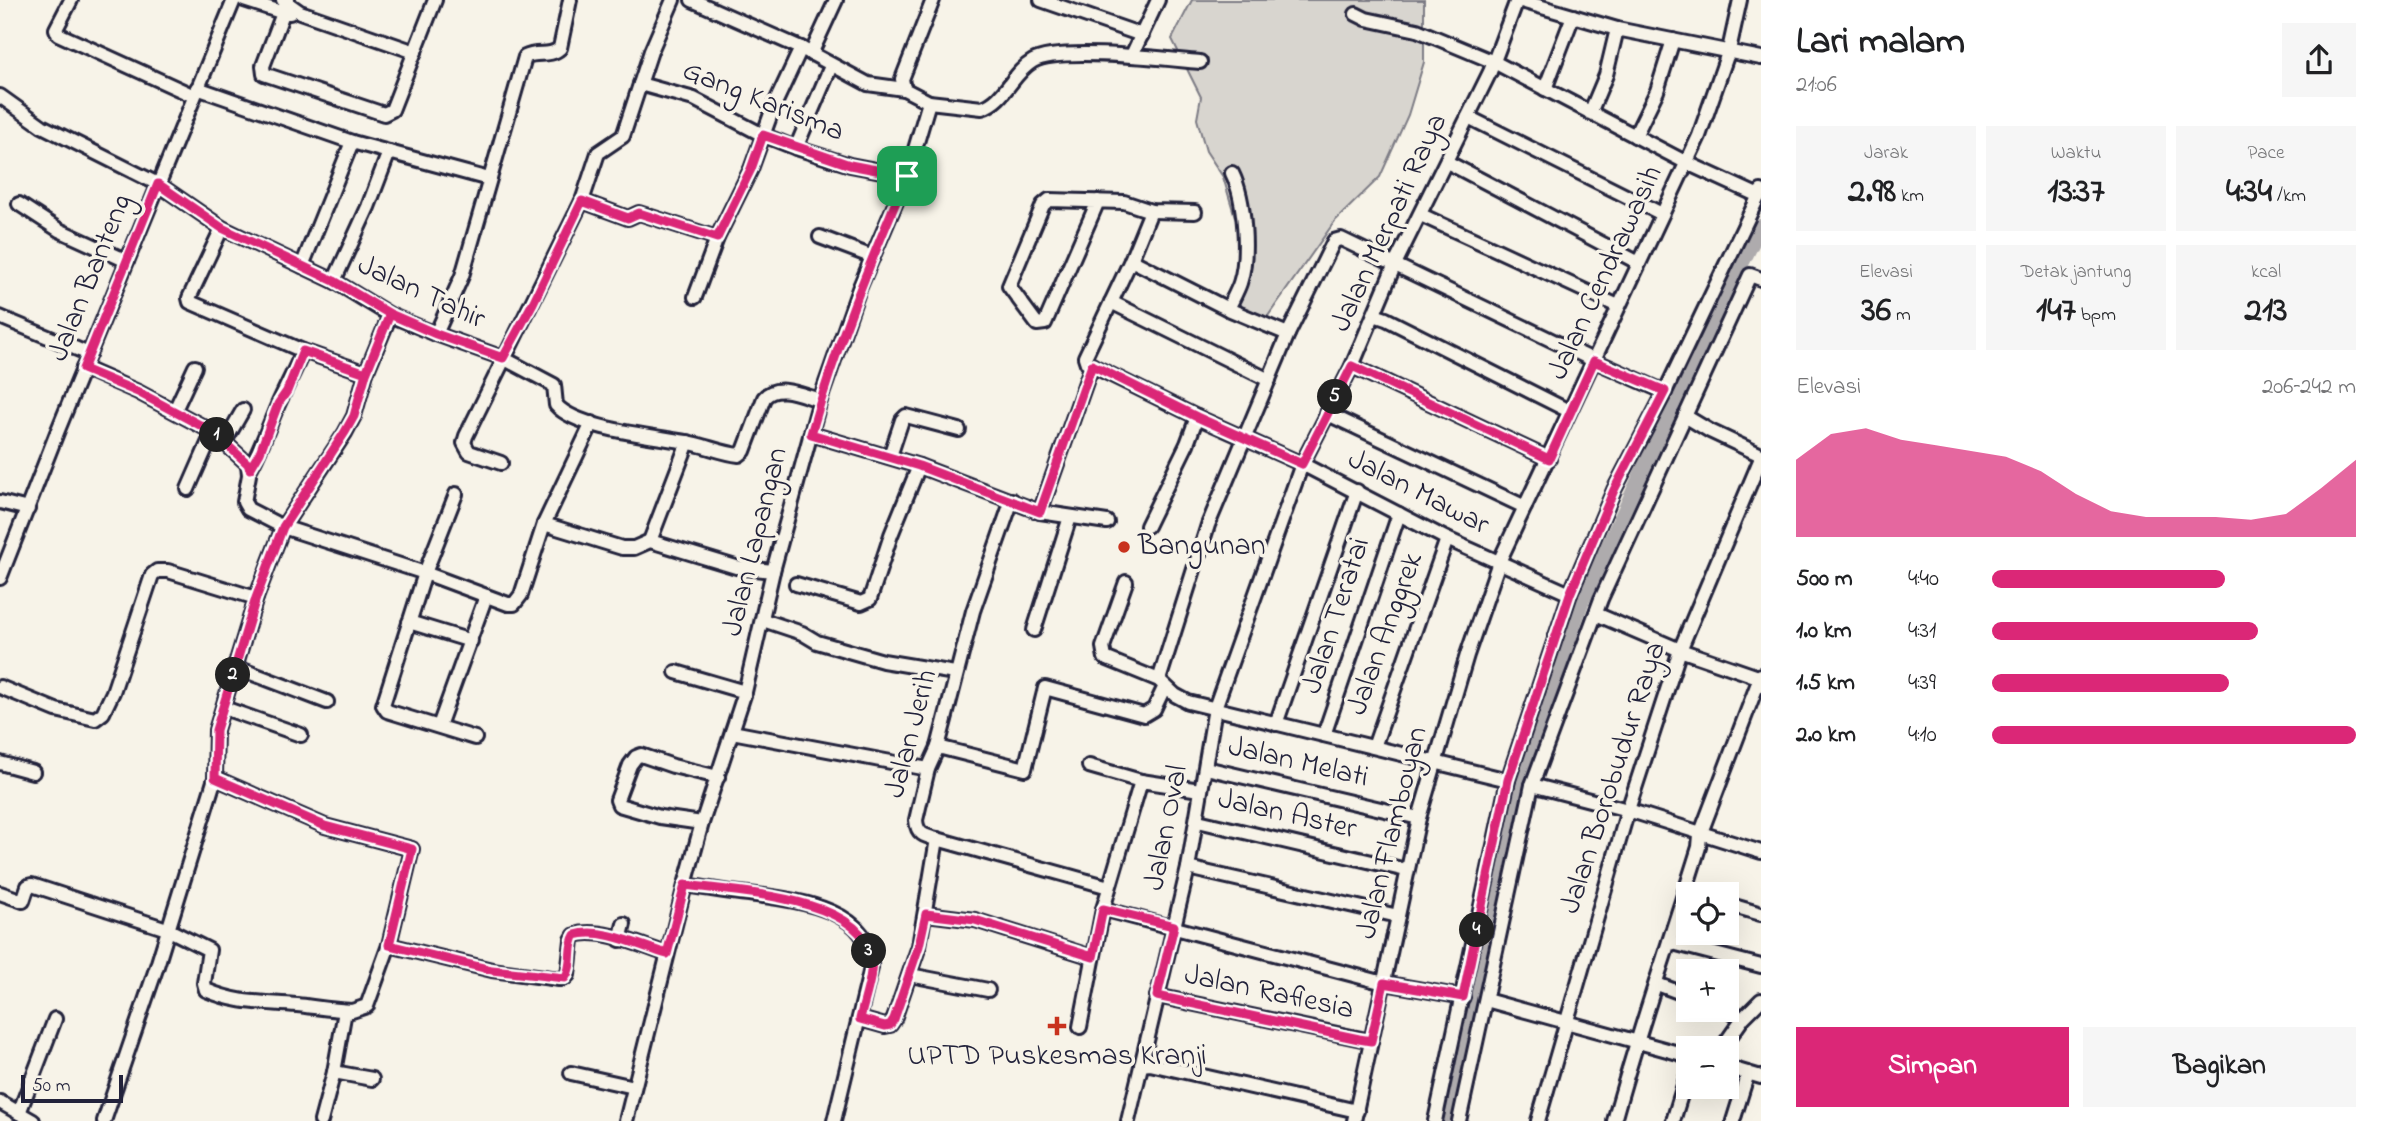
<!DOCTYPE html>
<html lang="id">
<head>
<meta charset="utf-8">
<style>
  :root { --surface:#fff; --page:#f6f6f6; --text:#202124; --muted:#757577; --accent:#db2777 }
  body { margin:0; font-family:"Indie Flower",sans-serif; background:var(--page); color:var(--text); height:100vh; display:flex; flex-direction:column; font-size:26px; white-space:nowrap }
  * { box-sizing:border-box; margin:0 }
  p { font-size:23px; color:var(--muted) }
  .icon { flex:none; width:38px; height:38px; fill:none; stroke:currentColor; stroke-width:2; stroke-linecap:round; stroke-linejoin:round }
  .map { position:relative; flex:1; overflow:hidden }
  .details { display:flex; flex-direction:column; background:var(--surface); width:630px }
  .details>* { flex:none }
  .tools { position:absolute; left:1676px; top:882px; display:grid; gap:14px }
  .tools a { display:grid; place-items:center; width:63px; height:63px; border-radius:0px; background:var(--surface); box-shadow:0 7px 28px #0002; font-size:35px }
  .scale { position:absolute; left:21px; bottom:18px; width:102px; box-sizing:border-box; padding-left:7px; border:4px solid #22223b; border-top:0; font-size:19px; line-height:24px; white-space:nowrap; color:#22223b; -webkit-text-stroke:5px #f7f3e8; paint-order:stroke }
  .pin { position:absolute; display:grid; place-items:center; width:60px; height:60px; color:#fff; margin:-30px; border-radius:14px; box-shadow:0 4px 10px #0006 }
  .km { position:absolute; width:35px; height:35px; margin:-18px; border-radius:50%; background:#222; color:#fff; font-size:19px; line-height:35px; text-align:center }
  .round { display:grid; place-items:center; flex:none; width:74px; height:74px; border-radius:0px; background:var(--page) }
  .headline { display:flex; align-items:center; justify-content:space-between; height:119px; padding:0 35px }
  h1 { font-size:38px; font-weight:800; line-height:52px }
  .figures { display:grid; grid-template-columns:repeat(3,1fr); gap:10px; height:119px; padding:7px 35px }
  .figures div { display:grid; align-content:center; border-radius:0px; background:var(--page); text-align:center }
  .figures b { font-size:35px; font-weight:800 }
  .figures small { font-size:19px; font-weight:400 }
  .figures p { font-size:19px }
  .chart { height:196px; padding:14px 35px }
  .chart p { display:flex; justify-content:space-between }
  .chart svg { width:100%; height:126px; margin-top:7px; fill:var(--accent); opacity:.7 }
  .primary-button { display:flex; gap:14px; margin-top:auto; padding:14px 35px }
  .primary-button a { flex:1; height:80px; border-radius:0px; background:var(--accent); color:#fff; font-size:28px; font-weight:800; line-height:80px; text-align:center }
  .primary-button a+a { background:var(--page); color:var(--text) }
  ul { padding:0 35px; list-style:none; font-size:23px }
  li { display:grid; grid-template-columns:112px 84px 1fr; align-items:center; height:52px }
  li i { height:18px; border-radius:9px; background:var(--accent) }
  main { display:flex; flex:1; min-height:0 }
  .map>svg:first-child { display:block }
  .green { fill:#d8d5cf; stroke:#7d7c85; stroke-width:2 }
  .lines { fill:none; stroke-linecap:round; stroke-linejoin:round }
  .canal { stroke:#aeabad; stroke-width:14 }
  .street-casing { stroke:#22223b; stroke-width:18 }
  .street { stroke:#f7f3e8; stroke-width:12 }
  .route-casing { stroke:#fff; stroke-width:14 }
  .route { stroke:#db2777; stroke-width:9 }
  .poi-dot { fill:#c8321e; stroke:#f7f3e8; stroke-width:2.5 }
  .labels { text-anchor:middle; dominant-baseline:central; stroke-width:7; stroke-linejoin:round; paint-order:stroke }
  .street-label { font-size:30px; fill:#22223b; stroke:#f7f3e8 }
  .poi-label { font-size:30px; fill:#22223b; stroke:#f7f3e8; text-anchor:start }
</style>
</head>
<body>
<main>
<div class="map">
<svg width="1761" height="1121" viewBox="0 0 1761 1121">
  <rect width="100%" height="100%" fill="#f7f3e8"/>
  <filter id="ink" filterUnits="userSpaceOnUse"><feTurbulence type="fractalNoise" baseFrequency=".0143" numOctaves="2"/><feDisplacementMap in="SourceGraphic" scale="14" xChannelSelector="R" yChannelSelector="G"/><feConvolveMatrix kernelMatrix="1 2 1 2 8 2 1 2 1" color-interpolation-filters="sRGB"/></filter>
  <g filter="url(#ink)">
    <polygon class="green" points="1192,0 1424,0 1424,62 1408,115 1380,177 1335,221 1263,323 1239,304 1236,277 1241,237 1223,177 1206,151 1197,119 1201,97 1172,39"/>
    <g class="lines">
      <polyline class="canal" points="1445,1121 1506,829 1530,751 1582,602 1684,380 1761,226"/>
      <defs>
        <g id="street">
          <polyline points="71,0 56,29 58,34 194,96"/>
          <polyline points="244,0 284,13 290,13"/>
          <polyline points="283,0 300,12 415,52"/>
          <polyline points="288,0 263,66 264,74 384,114 392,110 435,0"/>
          <polyline points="692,0 801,48 868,84 904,89"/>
          <path d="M933 0 902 79 904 89 929 102 982 108C1005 101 1012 73 1033 61 1058 46 1167 59 1200 62"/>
          <polyline points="1041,0 1142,35"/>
          <polyline points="1518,0 1617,29 1761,58"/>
          <polyline points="1356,14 1366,19 1417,30 1494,62 1687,163 1759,196"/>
          <polyline points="811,54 836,0"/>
          <polyline points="1132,55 1158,0"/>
          <polyline points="640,84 694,99 763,135 796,148 850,165 907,176"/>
          <polyline points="197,88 352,142 489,179"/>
          <polyline points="1545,89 1573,16"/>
          <path d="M0 96 42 126 158 184 222 228 334 281 390 315 436 334 503 358 554 385 556 405C577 429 654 436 686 442 704 445 721 453 739 455L744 451 764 398C777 382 804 396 820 400"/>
          <polyline points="1590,113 1606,75 1617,29"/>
          <polyline points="1468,117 1662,214"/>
          <polyline points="1635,136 1657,91 1673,40"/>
          <polyline points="796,148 831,66"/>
          <polyline points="1447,162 1639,263"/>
          <polyline points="582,201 628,218 639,213 717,238"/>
          <polyline points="1098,201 1045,323 1037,324 1009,286 1043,205 1049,200 1124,202 1151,211 1195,212"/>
          <polyline points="19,204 59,230 127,261"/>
          <polyline points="1151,211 1131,260 1085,357 1087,363 1197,417 1302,464 1447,539 1570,594"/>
          <polyline points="1421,215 1618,306"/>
          <polyline points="222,228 189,298 190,302 303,351 366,373"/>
          <polyline points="820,237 873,257"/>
          <polyline points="1131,260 1228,309 1288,334"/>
          <polyline points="302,266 352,142"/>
          <polyline points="334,281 368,207 389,152"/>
          <polyline points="695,297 717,238 751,169 773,108 801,48"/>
          <polyline points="1111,302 1269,380"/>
          <path d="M1228 309C1232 300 1237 292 1240 283 1249 256 1245 199 1232 173"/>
          <polyline points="1374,315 1386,319 1569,411"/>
          <polyline points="0,317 89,354"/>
          <path d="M436 334 462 276 525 57C537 50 549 58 560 48L570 0"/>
          <polyline points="1352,366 1549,459"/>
          <polyline points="83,368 138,392 213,432 248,464 249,475 244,502 248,509 283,527 425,573 508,604 514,604 521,595 544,524 592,423"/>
          <polyline points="175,410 195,367"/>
          <polyline points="1326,413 1525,507"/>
          <polyline points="1685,416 1710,431 1761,455"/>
          <polyline points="811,434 919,466 1040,512 1107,522"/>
          <polyline points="224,443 243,410"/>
          <polyline points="890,456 902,420 906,416 959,430"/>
          <polyline points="501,463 469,452 464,443 466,436 582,201 598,153 623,136 651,51 673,0"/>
          <path d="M250 469C261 449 268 428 277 407 285 389 295 370 303 351"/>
          <polyline points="188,489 213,432"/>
          <polyline points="456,494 425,573 383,705 387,711 475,738"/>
          <path d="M1012 500 973 611 938 747 928 769 916 820C917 834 924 836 937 839L1109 887"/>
          <polyline points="0,502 28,509"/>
          <polyline points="1040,512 1092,365"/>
          <polyline points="544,524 622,548 634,548 650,541 736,567 773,571"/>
          <polyline points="1147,526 1187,444 1197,417"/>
          <polyline points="650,541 688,442"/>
          <polyline points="0,578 58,430 234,0"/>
          <polyline points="1126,582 1103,647 1105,658 1159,680 1175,695 1188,702 1508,780"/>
          <polyline points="796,584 861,603 870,599 891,535 919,466"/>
          <polyline points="1596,614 1680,650 1761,678"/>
          <polyline points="763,620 802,633 817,642 883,661 955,673"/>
          <polyline points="409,622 471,641"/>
          <polyline points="1034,630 1070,517"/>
          <polyline points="235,667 327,702"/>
          <polyline points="676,672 745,692"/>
          <polyline points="1159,680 1208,525 1288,334 1334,241 1341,239 1595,361 1665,392"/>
          <polyline points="0,687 56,710 95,719 103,713 113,692 152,575 157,571 168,571 256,598"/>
          <polyline points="224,708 301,735"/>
          <polyline points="1276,724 1357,491"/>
          <polyline points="439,726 486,596"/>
          <polyline points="732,732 928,769"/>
          <polyline points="1324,735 1399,514"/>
          <polyline points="938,747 1025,769 1045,688 1144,715 1154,709 1165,686"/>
          <polyline points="1374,747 1447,539"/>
          <polyline points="0,763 33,772"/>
          <polyline points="1089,766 1141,781"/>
          <polyline points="1206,768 1419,818"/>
          <polyline points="215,778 325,826 412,849 389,945"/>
          <polyline points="1532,785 1628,810 1761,852"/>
          <polyline points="1198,821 1406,870"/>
          <polyline points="702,823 660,817 619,805 617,800 630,765 636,757 641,755 673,766 718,777"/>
          <polyline points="1188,868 1398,916"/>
          <path d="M685 885C707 888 728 892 749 894 793 900 874 907 871 968L834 1121"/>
          <path d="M0 893 23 901 28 886 32 885 167 929 209 950 204 983 206 990C238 1004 263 1002 297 1005 315 1007 333 1010 352 1011L367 1006 389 945 492 970 559 979 565 978 568 975 572 940 575 935C601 927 642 946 667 954"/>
          <polyline points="1727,904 1761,914"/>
          <polyline points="1103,909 1384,983 1463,997"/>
          <polyline points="926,914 975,920 1092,957"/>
          <polyline points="620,940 624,924"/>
          <polyline points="1669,942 1761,966"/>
          <polyline points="910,975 988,990"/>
          <polyline points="1657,984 1689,996"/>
          <polyline points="1157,996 1371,1041"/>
          <polyline points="1486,1000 1689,1056"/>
          <polyline points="1727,1010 1735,1013"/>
          <polyline points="860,1019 885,1026 890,1025 894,1019 919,946 937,839"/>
          <polyline points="1080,1027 1103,909 1141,781 1200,790"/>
          <polyline points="1722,1048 1743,1018 1761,1000"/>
          <polyline points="1141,1065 1150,1064 1357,1111"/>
          <polyline points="1727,1067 1761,1077"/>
          <polyline points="334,1072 372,1079"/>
          <polyline points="571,1073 634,1087"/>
          <polyline points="0,1102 33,1121"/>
          <polyline points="19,1113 55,1019"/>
          <polyline points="104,1121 157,966 215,778 216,730 256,598 283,527 345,433 354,416 366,373 390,315"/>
          <polyline points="321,1121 334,1072 345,1011"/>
          <polyline points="626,1121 685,885 702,823 745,692 773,571 820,400 859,289 907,176 929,102"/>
          <polyline points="1128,1121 1188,868 1215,708 1302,464 1352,366 1395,264 1490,72 1517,0"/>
          <polyline points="1354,1121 1419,818 1467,655 1499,562 1699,136 1729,50 1740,0"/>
          <polyline points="1435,1121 1508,780 1570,594 1614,490 1665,392 1761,191"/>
          <polyline points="1459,1121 1532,785 1601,599 1750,275 1761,279"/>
          <polyline points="1538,1121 1628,810 1680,650 1761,458"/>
          <path d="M1614 1121C1639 1029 1671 938 1699 847L1700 835 1761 675"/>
          <polyline points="1673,1121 1689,1069"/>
          <polyline points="1733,1121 1748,1073"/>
        </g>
      </defs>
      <use href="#street" class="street-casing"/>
      <use href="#street" class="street"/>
    </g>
  </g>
  <g class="lines" filter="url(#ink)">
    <defs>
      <path id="route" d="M907 176 850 165 763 135 751 169 717 238 639 213 628 218 582 201 533 303 503 358 436 334 390 314 366 373 303 351 287 391 278 404 260 452 250 469 248 464 213 432 138 392 83 369 158 184 222 228 334 281 390 314 366 373 354 416 345 432 283 527 256 598 216 730 215 778 325 826 412 849 389 945 492 970 565 978C574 965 567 948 575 935 603 927 640 946 667 954L685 885C733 892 861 896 871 956 874 975 864 1000 860 1019L885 1026 890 1025 894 1019 919 946 926 914 975 920 1093 957 1103 909 1174 926 1157 996 1359 1039 1371 1041 1384 983 1463 997 1508 780 1570 594 1614 490 1665 391 1594 361 1549 459 1352 366 1302 464 1197 417 1092 365 1040 512 919 466 811 434C836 345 871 260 907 176"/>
    </defs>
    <use href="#route" class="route-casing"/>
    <use href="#route" class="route"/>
  </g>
  <g class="poi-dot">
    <circle cx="1124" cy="547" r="7"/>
    <path d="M1053.5 1015.5h7v7h7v7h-7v7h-7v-7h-7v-7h7z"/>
  </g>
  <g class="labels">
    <g class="street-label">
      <text transform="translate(763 102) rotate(22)">Gang Karisma</text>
      <text transform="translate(1390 223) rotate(-65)">Jalan Merpati Raya</text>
      <text transform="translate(1606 273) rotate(-65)">Jalan Cendrawasih</text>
      <text transform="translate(91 278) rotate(-68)">Jalan Banteng</text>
      <text transform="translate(421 293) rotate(25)">Jalan Tahir</text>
      <text transform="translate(1418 493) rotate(27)">Jalan Mawar</text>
      <text transform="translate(756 542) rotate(-76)">Jalan Lapangan</text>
      <text transform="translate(1337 616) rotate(-72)">Jalan Teratai</text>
      <text transform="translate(1386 634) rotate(-70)">Jalan Anggrek</text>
      <text transform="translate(912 734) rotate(-75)">Jalan Jerih</text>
      <text transform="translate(1298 763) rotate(13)">Jalan Melati</text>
      <text transform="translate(1614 778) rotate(-72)">Jalan Borobudur Raya</text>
      <text transform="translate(1287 815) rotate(13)">Jalan Aster</text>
      <text transform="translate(1167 828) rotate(-79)">Jalan Oval</text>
      <text transform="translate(1393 833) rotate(-76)">Jalan Flamboyan</text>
      <text transform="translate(1269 993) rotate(12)">Jalan Raflesia</text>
    </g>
    <g class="poi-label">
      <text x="1138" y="547">Bangunan</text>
      <text x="1057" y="1057" text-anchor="middle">UPTD Puskesmas Kranji</text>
    </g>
  </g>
</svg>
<div class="tools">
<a><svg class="icon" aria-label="locate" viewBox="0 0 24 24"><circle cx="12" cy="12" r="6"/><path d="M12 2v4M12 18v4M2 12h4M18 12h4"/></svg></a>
<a>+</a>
<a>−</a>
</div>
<div class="scale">50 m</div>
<div class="pin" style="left:907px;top:176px;background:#1e9e55"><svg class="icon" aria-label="arrive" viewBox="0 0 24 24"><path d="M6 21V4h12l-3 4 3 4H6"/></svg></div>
<b class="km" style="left:217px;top:435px">1</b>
<b class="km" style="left:233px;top:675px">2</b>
<b class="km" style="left:869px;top:951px">3</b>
<b class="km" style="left:1477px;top:930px">4</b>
<b class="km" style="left:1335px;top:397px">5</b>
</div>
<section class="details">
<div class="headline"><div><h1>Lari malam</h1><p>21:06</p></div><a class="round"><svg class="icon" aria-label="share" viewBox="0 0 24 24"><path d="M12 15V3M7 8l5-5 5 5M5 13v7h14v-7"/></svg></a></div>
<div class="figures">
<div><p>Jarak</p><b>2.98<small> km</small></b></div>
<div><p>Waktu</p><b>13:37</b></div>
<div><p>Pace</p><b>4:34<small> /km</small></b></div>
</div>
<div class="figures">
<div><p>Elevasi</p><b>36<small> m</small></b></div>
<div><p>Detak jantung</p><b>147<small> bpm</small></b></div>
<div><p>kcal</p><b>213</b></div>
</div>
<div class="chart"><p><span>Elevasi</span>206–242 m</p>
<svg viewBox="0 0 160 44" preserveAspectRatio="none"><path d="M0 44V17L10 8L20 6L30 10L40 12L50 14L60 16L70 21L80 29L90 35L100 37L110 37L120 37L130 38L140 36L150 27L160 17V44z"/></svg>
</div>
<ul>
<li><b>500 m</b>4:40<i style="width:64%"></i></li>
<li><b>1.0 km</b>4:31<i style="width:73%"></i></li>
<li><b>1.5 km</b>4:39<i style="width:65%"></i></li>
<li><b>2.0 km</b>4:10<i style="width:100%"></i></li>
</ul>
<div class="primary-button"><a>Simpan</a><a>Bagikan</a></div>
</section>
</main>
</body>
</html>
